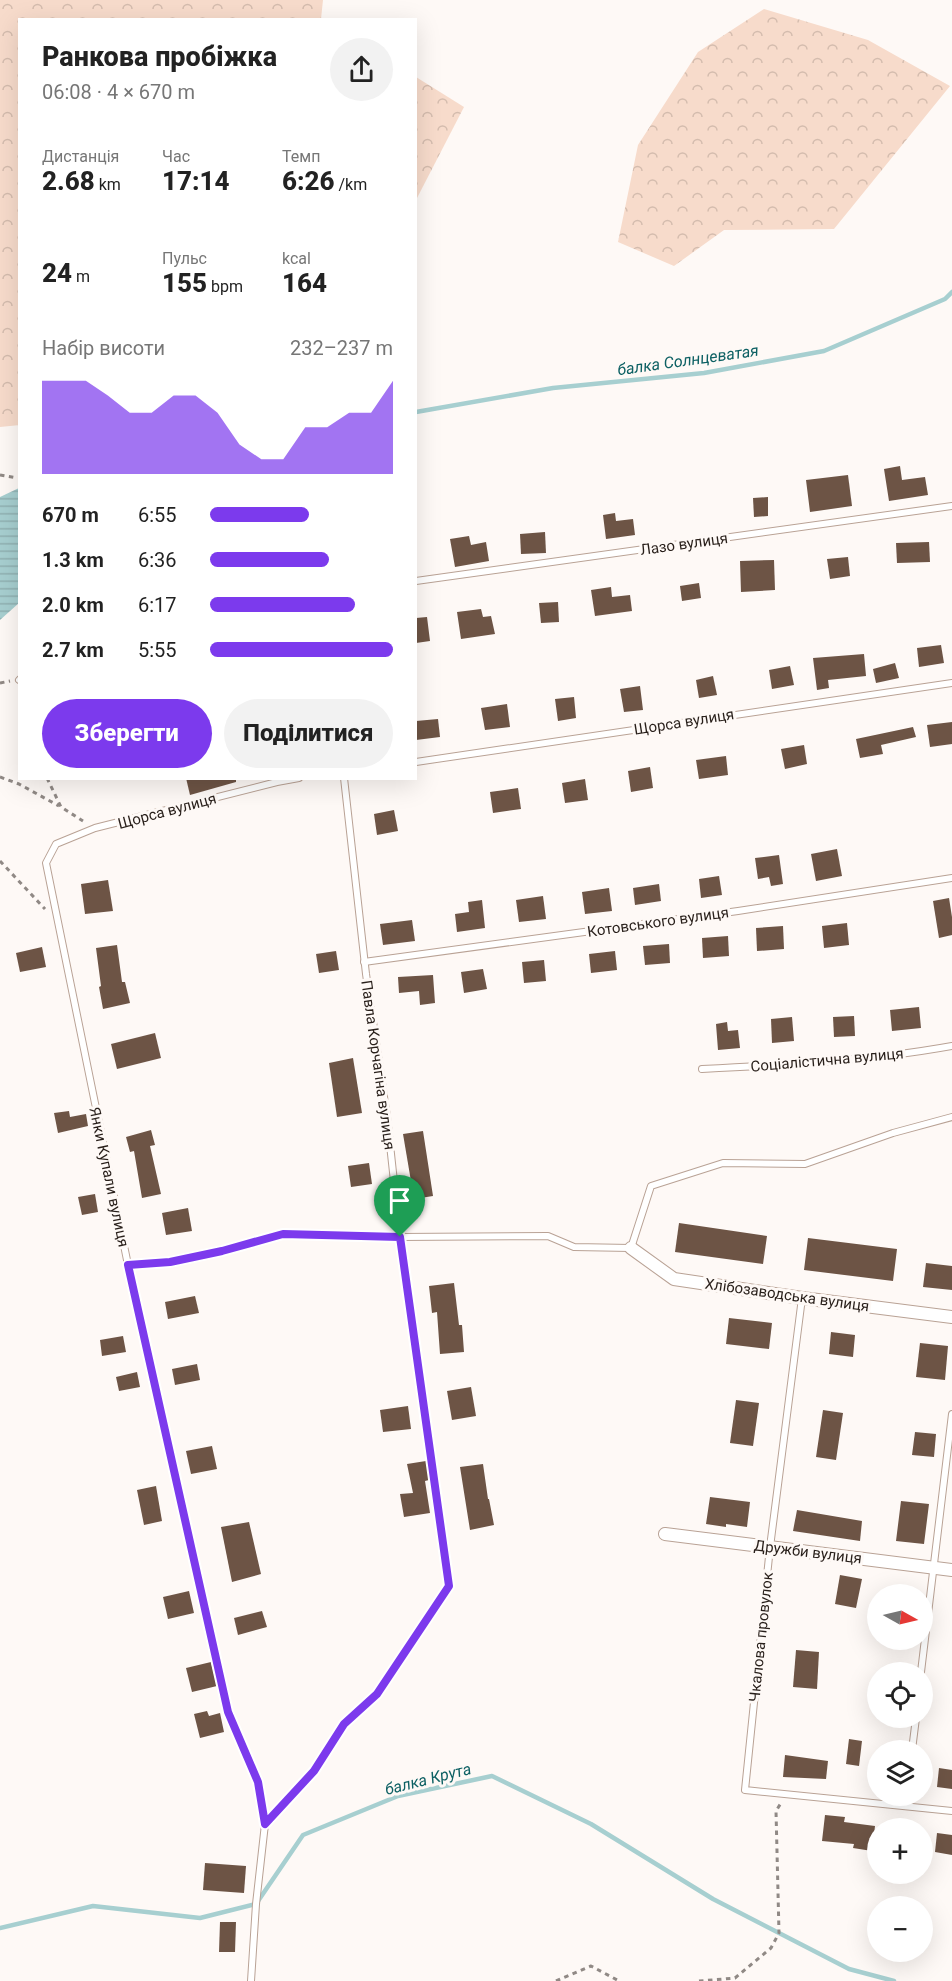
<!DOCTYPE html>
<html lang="uk">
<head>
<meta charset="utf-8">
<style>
  :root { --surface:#fff; --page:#f2f2f2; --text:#222; --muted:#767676; --accent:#7c3aed }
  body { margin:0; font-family:Roboto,sans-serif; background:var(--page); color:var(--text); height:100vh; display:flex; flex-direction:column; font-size:22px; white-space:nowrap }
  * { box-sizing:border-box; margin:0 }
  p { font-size:20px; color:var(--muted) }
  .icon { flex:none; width:33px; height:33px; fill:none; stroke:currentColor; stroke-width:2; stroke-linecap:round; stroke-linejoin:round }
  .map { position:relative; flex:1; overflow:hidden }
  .details { position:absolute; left:18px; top:18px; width:399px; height:762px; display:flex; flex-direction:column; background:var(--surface); border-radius:0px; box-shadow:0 6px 24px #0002 }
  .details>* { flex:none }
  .needle { width:39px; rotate:98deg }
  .fabs { position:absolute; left:867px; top:1584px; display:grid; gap:12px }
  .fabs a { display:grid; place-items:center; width:66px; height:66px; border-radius:50%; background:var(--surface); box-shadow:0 6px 24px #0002; font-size:30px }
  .pin { position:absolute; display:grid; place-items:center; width:51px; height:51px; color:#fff; margin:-62px -26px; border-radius:50% 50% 50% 0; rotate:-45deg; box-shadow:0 0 6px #0007 }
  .pin .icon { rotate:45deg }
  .round { display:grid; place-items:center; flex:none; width:63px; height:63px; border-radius:32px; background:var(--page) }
  .overview { display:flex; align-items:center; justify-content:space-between; height:102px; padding:0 24px }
  h1 { font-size:27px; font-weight:800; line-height:45px }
  .stats { display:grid; grid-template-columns:repeat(3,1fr); gap:9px; height:102px; padding:6px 24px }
  .stats div { display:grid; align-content:center }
  .stats b { font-size:26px; font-weight:800 }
  .stats small { font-size:16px; font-weight:400 }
  .stats p { font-size:16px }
  .chart { height:168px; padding:12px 24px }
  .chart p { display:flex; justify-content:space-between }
  .chart svg { width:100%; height:108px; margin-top:6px; fill:var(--accent); opacity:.7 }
  .cta { display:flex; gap:12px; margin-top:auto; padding:12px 24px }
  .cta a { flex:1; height:69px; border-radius:36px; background:var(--accent); color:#fff; font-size:24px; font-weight:800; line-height:69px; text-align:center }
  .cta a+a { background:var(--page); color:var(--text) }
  ul { padding:0 24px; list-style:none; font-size:20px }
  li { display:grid; grid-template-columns:96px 72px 1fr; align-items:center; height:45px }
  li i { height:15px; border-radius:8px; background:var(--accent) }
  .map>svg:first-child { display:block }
  .forest { fill:url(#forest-crowns) }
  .water { fill:url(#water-rules) }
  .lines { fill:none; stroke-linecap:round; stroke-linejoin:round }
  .stream { stroke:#a7cfd0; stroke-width:4.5 }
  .building { fill:#6d5445 }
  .lane-casing { stroke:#b9a295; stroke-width:8 }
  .street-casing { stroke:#b9a295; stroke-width:14 }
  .path { stroke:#908985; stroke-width:3; stroke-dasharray:4.5 4.5; stroke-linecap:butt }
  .lane { stroke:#fff; stroke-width:6 }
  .street { stroke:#fff; stroke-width:12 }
  .route-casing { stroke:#fff; stroke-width:12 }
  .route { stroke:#7c3aed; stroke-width:8 }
  .labels { text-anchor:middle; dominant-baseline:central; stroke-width:6; stroke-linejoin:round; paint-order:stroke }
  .street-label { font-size:15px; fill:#281f1a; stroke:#fef9f6 }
  .water-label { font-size:16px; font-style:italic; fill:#0d6063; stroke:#fef9f6 }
</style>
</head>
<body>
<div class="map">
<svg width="952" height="1981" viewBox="0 0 952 1981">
  <defs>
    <pattern id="forest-crowns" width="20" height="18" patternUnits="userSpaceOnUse" patternTransform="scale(1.5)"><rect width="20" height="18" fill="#f7dbcb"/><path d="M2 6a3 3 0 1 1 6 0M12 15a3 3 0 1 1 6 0" fill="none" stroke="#d4bcae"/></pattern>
    <pattern id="water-rules" width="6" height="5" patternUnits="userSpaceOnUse" patternTransform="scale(1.5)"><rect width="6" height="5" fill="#a7cfd0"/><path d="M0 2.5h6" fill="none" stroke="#90b1b2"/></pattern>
  </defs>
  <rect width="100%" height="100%" fill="#fef9f6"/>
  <g class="forest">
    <polygon points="0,0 323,0 321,19 20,20 20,425 0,427"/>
    <polygon points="764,9 868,40 950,86 834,229 724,230 674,266 618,242 638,145 698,52"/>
    <polygon points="416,77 464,107 416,200"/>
  </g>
  <polygon class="water" points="19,488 19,603 0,620 0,497"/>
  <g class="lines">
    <g class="stream">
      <polyline points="416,412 553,388 704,373 824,351 945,299 952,292"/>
      <polyline points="0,1928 93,1906 200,1918 256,1904 303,1835 398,1796 492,1776 591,1824 713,1899 849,1969 894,1981"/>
    </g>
  </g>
  <g class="building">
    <polygon points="900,466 902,480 925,477 928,495 889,501 884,469"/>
    <polygon points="848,475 852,506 810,512 806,480"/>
    <polygon points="768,497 768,516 754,517 753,498"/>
    <polygon points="615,513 616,521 633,519 635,535 606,539 603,515"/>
    <polygon points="545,532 546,553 521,554 520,534"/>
    <polygon points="469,536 471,545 486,542 489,561 455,567 450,539"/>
    <polygon points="929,542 930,562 897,563 896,543"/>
    <polygon points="848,557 850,576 830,579 827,559"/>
    <polygon points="774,560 775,590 741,592 740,561"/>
    <polygon points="699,583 701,598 682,601 680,586"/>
    <polygon points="611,587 612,597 630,595 632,611 595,616 591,590"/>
    <polygon points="558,602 559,622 541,623 539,603"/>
    <polygon points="481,609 483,617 491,616 495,634 461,639 457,612"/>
    <polygon points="427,617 430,641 416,643 416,618"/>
    <polygon points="941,645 944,663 919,667 917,648"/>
    <polygon points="864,654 866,676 828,680 829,688 817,690 813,658"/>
    <polygon points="895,663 899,678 876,683 873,669"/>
    <polygon points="790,666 794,685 772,689 769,670"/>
    <polygon points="713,676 717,695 699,698 696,680"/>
    <polygon points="640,686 643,710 624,712 620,689"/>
    <polygon points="574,697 576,718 558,721 555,699"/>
    <polygon points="507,704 510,727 485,730 481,708"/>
    <polygon points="438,719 440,737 416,740 416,721"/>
    <polygon points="952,722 952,744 930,747 927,725"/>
    <polygon points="913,727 916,737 881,745 883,754 860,758 856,739"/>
    <polygon points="804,745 807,764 785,769 781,749"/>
    <polygon points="726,756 728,775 699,779 696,760"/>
    <polygon points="650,767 653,788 631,792 628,771"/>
    <polygon points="186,778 236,778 236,782 190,795"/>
    <polygon points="585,779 588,800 565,803 562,783"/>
    <polygon points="518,788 521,809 493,813 490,792"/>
    <polygon points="394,810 398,831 377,835 374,814"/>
    <polygon points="837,849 842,876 816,881 811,854"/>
    <polygon points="779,855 783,884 771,886 769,877 758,879 755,858"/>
    <polygon points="719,876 722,895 701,898 699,879"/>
    <polygon points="108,880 113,911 85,914 81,884"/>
    <polygon points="659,884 661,901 635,905 633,888"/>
    <polygon points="609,888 612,911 585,914 582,892"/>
    <polygon points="543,896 546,919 519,922 516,900"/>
    <polygon points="949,898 952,917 952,935 939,938 933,901"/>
    <polygon points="482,900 485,928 457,932 455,914 469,912 468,902"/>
    <polygon points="412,920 415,941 383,945 380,924"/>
    <polygon points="847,923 849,945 824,948 822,926"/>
    <polygon points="783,926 784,949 757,951 756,928"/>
    <polygon points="728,936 729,956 703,958 702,938"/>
    <polygon points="669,944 670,963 645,965 643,946"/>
    <polygon points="117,945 122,982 125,982 130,1003 103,1009 99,987 101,986 96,948"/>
    <polygon points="42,947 46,967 20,972 16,953"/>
    <polygon points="336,951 339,970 319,973 316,954"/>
    <polygon points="615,951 617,970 591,973 589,954"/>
    <polygon points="544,960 546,981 524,983 522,962"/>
    <polygon points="483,969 487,989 464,993 461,972"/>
    <polygon points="433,975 435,1003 420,1005 419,991 399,993 398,977"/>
    <polygon points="919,1007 921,1028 892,1031 890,1010"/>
    <polygon points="854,1016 855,1036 834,1037 833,1017"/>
    <polygon points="792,1017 794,1041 772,1043 771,1019"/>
    <polygon points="727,1022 728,1031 738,1030 740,1048 718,1050 716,1024"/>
    <polygon points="155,1033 161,1058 117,1069 111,1044"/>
    <polygon points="353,1058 362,1113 337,1117 329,1063"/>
    <polygon points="69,1111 70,1117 86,1114 88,1126 58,1133 54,1113"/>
    <polygon points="151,1130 155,1145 150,1146 161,1194 142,1198 134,1151 130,1152 126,1137"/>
    <polygon points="423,1131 433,1196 414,1199 403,1134"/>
    <polygon points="369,1163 372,1184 351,1187 348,1166"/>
    <polygon points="95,1194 98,1212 82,1215 78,1197"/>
    <polygon points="188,1208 192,1231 166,1235 162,1213"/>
    <polygon points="679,1223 767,1236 763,1264 675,1252"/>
    <polygon points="808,1238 897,1249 893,1281 804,1270"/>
    <polygon points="926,1263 952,1266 952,1290 923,1287"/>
    <polygon points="454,1283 459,1325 462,1325 464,1352 440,1354 437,1312 432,1313 429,1286"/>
    <polygon points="195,1296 199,1313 168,1319 165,1302"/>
    <polygon points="729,1318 772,1323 769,1349 726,1344"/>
    <polygon points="831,1332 855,1335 853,1357 829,1354"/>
    <polygon points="123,1336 126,1352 102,1356 100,1340"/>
    <polygon points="920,1343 948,1346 945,1380 916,1377"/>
    <polygon points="197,1364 200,1380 175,1385 172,1369"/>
    <polygon points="137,1372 140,1387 119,1391 116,1377"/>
    <polygon points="471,1387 476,1416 452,1420 447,1391"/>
    <polygon points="736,1400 759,1403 753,1446 730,1443"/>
    <polygon points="408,1406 411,1429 383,1432 380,1410"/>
    <polygon points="823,1410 843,1413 836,1460 816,1457"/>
    <polygon points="915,1432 936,1434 934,1457 912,1455"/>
    <polygon points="212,1446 217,1469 191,1474 186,1451"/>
    <polygon points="426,1461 429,1480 425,1481 430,1513 404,1517 400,1494 413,1493 407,1464"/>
    <polygon points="483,1464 488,1499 489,1499 494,1525 470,1530 460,1467"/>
    <polygon points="156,1486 162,1521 144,1525 137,1490"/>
    <polygon points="710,1497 750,1502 747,1527 726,1524 726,1527 706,1524"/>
    <polygon points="901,1501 929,1504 924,1544 896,1541"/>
    <polygon points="797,1510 862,1521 860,1541 793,1531"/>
    <polygon points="249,1522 261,1574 232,1582 221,1527"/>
    <polygon points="840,1575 862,1579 856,1608 835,1604"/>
    <polygon points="189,1591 194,1613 168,1619 163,1597"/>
    <polygon points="262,1611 267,1627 238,1635 234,1618"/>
    <polygon points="796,1650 819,1652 817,1689 793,1687"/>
    <polygon points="211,1662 217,1686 192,1692 186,1668"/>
    <polygon points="207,1711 209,1716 220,1713 224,1732 200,1738 194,1714"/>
    <polygon points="849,1739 862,1741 859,1766 846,1764"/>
    <polygon points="785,1755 828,1761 826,1779 783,1777"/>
    <polygon points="939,1768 952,1770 952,1789 937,1787"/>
    <polygon points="825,1815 845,1817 844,1822 875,1826 872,1851 853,1848 854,1844 822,1841"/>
    <polygon points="937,1833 952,1835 952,1855 935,1852"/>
    <polygon points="205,1863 246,1866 244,1893 203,1890"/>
    <polygon points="220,1922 236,1922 235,1952 219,1952"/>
  </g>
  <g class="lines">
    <defs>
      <g id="lane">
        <polyline points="416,581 952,506"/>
        <polyline points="19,680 20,679"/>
        <polyline points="416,762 952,683"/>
        <polyline points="344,778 366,974 387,1117 400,1237 449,1586"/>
        <polyline points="364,962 738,911 952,878"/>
        <path d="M702 1069C786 1065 869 1061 952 1046"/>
        <polyline points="400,1237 548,1236 574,1247 631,1248 651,1186 723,1163 805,1164 893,1133 952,1117"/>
        <polyline points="802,1298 770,1547 745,1790 952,1811"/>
        <polyline points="921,1672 952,1414"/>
        <polyline points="912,1750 916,1718"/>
        <polyline points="251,1981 256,1904 265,1824 258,1782 228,1712 128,1265 46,863 56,844 95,828 277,782 299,778"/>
      </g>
      <g id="street">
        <polyline points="631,1248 674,1279 802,1298 952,1317"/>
        <polyline points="665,1534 952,1570"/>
      </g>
    </defs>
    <use href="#lane" class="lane-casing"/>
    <use href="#street" class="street-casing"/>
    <g class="path">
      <polyline points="0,475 17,478"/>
      <polyline points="0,683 10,681"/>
      <polyline points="0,777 19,784 59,806"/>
      <polyline points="47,778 61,807 83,821"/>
      <polyline points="0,861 45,909"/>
      <polyline points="138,1264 170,1262 222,1251 283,1234 392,1237"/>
      <polyline points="274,1814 313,1771 344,1724 377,1694 445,1593"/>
      <polyline points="556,1981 591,1966 619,1981"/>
      <polyline points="699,1981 735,1978 771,1948 779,1933 776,1811 781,1803"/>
    </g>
    <use href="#lane" class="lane"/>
    <use href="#street" class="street"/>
  </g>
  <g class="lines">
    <defs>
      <polygon id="route" points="283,1234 400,1237 449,1586 377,1694 344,1724 314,1771 265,1824 258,1782 228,1712 128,1265 170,1262 222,1251"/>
    </defs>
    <use href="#route" class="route-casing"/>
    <use href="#route" class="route"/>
  </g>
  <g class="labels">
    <g class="street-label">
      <text transform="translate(684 544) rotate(-8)">Лазо вулиця</text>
      <text transform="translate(684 722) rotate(-9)">Щорса вулиця</text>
      <text transform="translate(167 811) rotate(-15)">Щорса вулиця</text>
      <text transform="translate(658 922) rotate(-8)">Котовського вулиця</text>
      <text transform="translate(827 1060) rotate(-5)">Соціалістична вулиця</text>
      <text transform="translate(378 1065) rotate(82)">Павла Корчагіна вулиця</text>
      <text transform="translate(109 1177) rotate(78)">Янки Купали вулиця</text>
      <text transform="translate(787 1295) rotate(8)">Хлібозаводська вулиця</text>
      <text transform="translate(808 1552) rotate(7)">Дружби вулиця</text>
      <text transform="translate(761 1637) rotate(-84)">Чкалова провулок</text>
    </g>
    <g class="water-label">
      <text transform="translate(688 360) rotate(-8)">балка Солнцеватая</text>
      <text transform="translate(428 1779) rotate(-14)">балка Крута</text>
    </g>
  </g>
</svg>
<div class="fabs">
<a><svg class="needle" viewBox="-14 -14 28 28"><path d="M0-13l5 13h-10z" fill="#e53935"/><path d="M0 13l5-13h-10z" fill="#767676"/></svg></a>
<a><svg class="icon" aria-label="locate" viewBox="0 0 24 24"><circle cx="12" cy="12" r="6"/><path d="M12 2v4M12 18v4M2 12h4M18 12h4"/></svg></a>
<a><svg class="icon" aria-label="layers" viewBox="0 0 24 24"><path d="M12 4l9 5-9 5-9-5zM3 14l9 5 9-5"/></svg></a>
<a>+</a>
<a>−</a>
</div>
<div class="pin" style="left:400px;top:1237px;background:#1e9e55"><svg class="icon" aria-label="arrive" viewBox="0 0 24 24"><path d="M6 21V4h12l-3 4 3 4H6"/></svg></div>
<section class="details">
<div class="overview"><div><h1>Ранкова пробіжка</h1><p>06:08 · 4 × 670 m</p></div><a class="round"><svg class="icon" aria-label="share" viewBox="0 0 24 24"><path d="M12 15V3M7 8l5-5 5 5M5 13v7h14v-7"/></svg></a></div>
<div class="stats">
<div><p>Дистанція</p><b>2.68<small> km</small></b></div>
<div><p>Час</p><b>17:14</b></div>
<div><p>Темп</p><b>6:26<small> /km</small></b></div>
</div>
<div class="stats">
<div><b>24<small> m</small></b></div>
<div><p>Пульс</p><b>155<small> bpm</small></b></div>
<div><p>kcal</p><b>164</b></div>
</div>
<div class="chart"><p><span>Набір висоти</span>232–237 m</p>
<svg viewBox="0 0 160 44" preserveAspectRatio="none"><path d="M0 44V6L10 6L20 6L30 12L40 19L50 19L60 12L70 12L80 19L90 32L100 38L110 38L120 25L130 25L140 19L150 19L160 6V44z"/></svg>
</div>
<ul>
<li><b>670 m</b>6:55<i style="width:54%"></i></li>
<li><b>1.3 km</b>6:36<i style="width:65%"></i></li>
<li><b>2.0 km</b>6:17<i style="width:79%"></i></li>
<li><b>2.7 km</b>5:55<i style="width:100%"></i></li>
</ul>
<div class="cta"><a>Зберегти</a><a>Поділитися</a></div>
</section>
</div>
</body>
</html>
